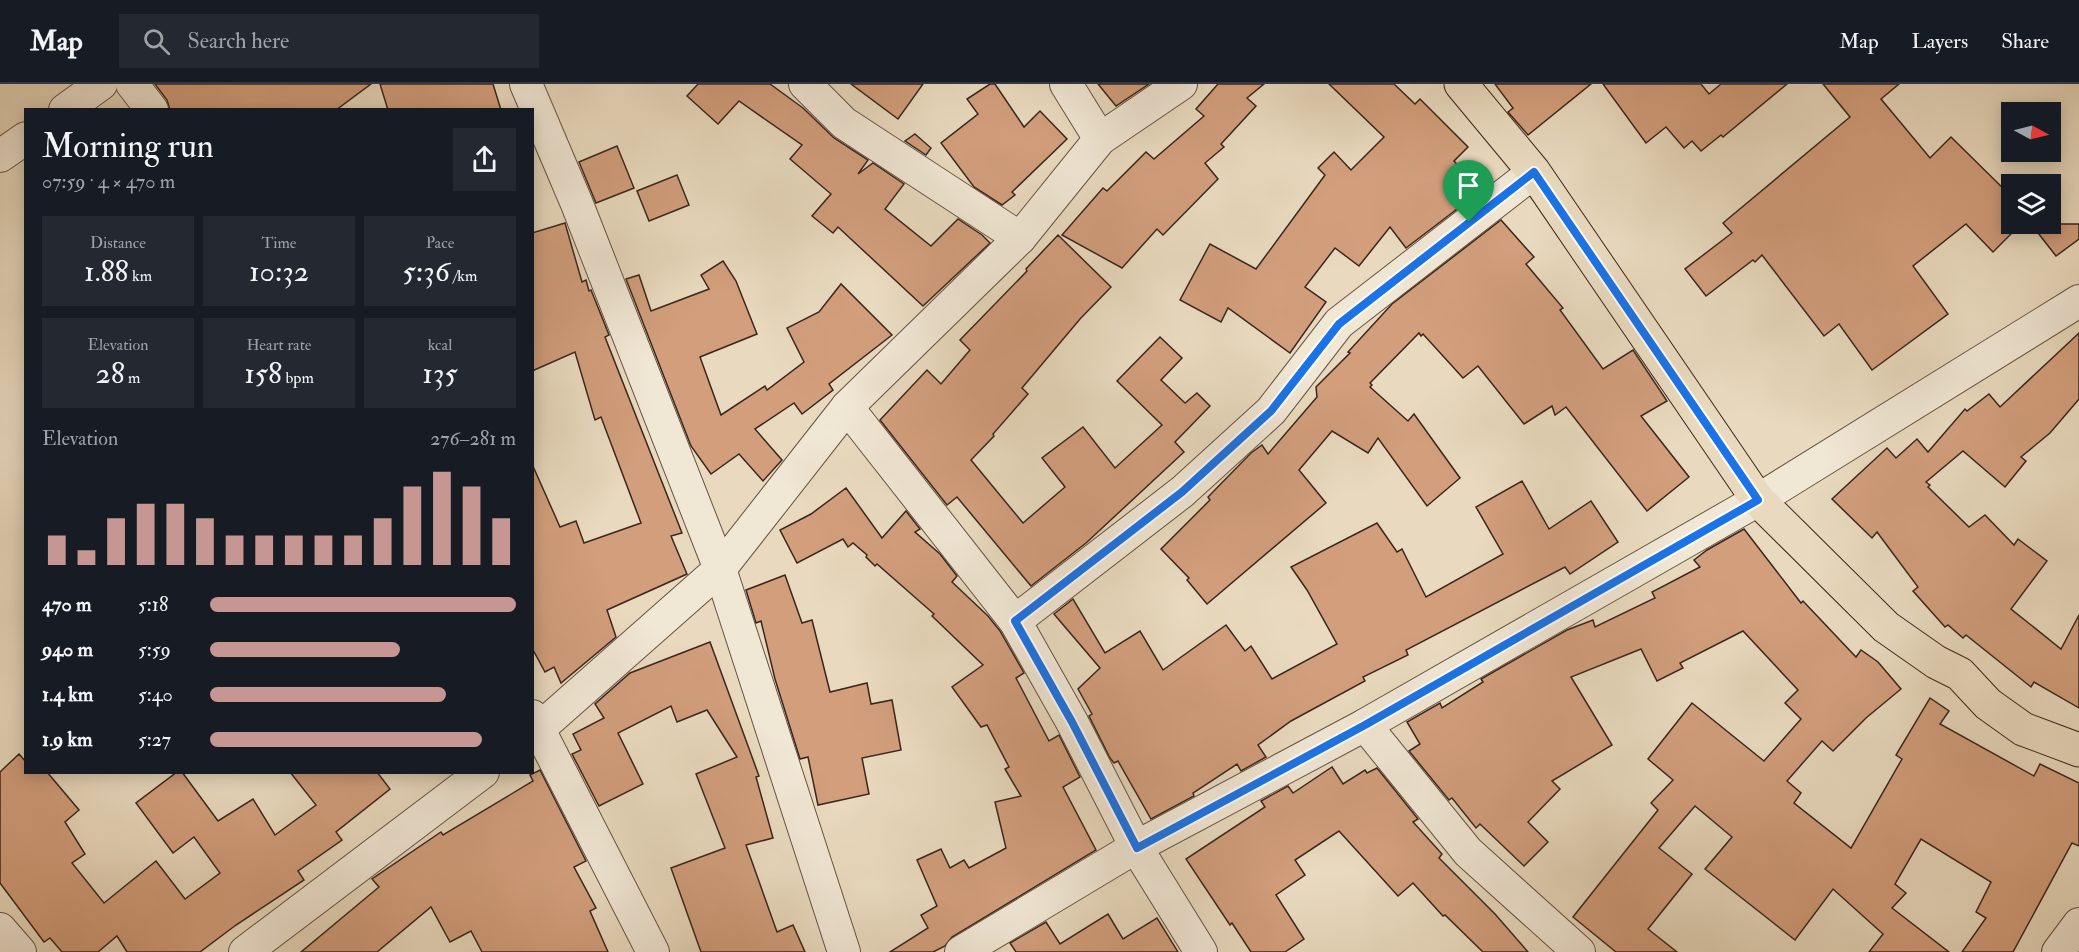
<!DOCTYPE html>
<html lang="en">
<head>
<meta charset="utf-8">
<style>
  :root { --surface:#171b24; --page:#242831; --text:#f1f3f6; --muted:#9ea1a6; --line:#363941; --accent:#c59692 }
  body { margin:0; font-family:"IM FELL Double Pica",serif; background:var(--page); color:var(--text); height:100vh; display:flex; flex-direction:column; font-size:22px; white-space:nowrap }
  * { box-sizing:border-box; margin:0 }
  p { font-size:20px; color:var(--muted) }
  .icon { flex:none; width:33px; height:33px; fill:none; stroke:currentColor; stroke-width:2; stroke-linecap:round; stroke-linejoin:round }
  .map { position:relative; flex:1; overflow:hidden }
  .sheet { position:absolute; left:24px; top:24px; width:510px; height:666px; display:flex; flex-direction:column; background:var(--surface); border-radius:0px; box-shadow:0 3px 15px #0003 }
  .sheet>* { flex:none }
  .needle { width:39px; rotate:97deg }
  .buttons { position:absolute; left:2001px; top:18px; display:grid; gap:12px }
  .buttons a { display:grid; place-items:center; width:60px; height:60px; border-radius:0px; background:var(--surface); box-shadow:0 3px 15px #0003; font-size:30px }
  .pin { position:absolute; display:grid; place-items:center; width:51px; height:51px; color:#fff; margin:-62px -26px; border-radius:50% 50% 50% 0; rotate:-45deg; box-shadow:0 0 6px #0007 }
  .pin .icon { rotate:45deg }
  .round { display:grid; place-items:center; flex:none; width:63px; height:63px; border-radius:0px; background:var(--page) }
  .headline { display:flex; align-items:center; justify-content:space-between; height:102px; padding:0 18px }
  h1 { font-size:33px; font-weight:600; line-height:45px }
  .metrics { display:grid; grid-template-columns:repeat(3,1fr); gap:9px; height:102px; padding:6px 18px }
  .metrics div { display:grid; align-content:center; border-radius:0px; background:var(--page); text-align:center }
  .metrics b { font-size:30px; font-weight:600 }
  .metrics small { font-size:16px; font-weight:400 }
  .metrics p { font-size:16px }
  .chart { height:168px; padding:12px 18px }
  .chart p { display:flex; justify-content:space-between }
  .chart svg { width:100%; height:108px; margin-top:6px; stroke:var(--accent); stroke-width:6 }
  ul { padding:0 18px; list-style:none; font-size:20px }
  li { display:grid; grid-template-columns:96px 72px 1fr; align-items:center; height:45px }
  li i { height:15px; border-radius:8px; background:var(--accent) }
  header { display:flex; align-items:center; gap:36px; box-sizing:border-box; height:84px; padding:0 30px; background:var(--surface); border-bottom:2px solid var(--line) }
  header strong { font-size:28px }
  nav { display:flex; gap:33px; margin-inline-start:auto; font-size:21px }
  .search { width:420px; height:54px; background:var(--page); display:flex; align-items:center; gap:15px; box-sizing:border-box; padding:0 21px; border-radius:0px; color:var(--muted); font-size:22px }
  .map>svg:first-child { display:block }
  .building { fill:#d29e7c; stroke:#3a261c; stroke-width:1.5 }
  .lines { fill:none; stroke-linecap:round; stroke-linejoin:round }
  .minor-casing { stroke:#665345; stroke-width:34 }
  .major-casing { stroke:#3a261c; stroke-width:35 }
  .minor { stroke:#f1e7d5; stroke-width:32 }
  .major { stroke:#e9dabf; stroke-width:33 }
  .route-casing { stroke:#fff; stroke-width:12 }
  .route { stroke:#1a73e8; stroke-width:8 }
</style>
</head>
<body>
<header>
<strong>Map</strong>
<div class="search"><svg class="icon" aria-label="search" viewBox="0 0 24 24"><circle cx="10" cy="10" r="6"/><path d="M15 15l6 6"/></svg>Search here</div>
<nav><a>Map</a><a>Layers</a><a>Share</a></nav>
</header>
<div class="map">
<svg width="2079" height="868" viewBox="0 0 2079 868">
  <rect width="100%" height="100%" fill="#e9dabf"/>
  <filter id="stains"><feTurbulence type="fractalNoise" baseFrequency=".00333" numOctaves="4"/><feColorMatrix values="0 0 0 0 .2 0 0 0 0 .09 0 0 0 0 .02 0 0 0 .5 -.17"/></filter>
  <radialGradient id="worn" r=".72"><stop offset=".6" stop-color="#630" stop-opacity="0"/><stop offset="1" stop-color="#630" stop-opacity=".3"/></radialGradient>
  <g class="building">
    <polygon points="155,0 371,0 336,26 170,26 167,16"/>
    <polygon points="380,0 493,0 501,26 388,26"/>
    <polygon points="698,0 770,0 803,24 834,54 868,76 858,90 873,79 904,100 885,125 931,162 958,135 982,151 990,159 923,222 838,143 833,149 812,132 831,110 790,75 802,61 739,17 718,40 687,12"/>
    <polygon points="851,0 923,0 898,35"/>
    <polygon points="990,0 995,0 1024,43 1040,27 1067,55 1012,108 1015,111 1002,121 974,103 941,59 978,30 967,15"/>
    <polygon points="1098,0 1149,0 1116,22"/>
    <polygon points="1218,0 1264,0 1247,14 1256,22 1221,60 1224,63 1205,79 1218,95 1163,151 1157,145 1122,184 1062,151 1103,104 1107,107 1146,68 1154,75 1204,32 1196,25"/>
    <polygon points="1329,0 1394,0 1415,20 1420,15 1468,63 1454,77 1482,106 1406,164 1390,143 1359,182 1335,164 1305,203 1326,218 1290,269 1228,224 1221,238 1180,216 1210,160 1256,185 1325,91 1318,84 1334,68 1351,86 1384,53"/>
    <polygon points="1495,0 1591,0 1528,51 1508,28 1513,24"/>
    <polygon points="1603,0 1701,0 1709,10 1721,0 1787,0 1723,53 1721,51 1701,67 1692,57 1684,64 1666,43 1646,59"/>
    <polygon points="1823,0 1899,0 1881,15 1930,74 1951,53 2012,113 2012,149 1993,168 1966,140 1913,182 1948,230 1872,286 1839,240 1824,252 1762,171 1755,178 1753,176 1706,212 1685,185 1732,149 1723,139 1850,33"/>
    <polygon points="915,50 931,64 926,71 905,57"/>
    <polygon points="617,62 634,104 596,119 579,78"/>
    <polygon points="677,91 689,121 649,137 637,107"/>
    <polygon points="1501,136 1534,173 1526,180 1563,224 1560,226 1603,285 1633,266 1667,317 1641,332 1689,393 1647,427 1566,323 1555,331 1552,322 1524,340 1478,282 1463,294 1423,250 1421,252 1419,249 1370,299 1372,301 1370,303 1408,337 1414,330 1460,394 1427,422 1378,354 1368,369 1332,347 1299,386 1326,419 1207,520 1187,496 1189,494 1161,465 1210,416 1208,413 1251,369 1262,361 1268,370 1317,313 1316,303 1350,269 1348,268 1392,220"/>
    <polygon points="565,139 582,198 586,196 589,207 591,206 609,251 605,253 682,449 671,452 687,490 607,526 616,553 561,599 554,583 545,588 532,564 532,380 560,443 576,437 584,459 641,439 601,333 595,336 575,268 532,287 532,149"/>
    <polygon points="2031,140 2079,140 2079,155 2056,172"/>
    <polygon points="1058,151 1111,203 1080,235 1022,304 1028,310 993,350 994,352 971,376 1023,439 1065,403 1042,374 1083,343 1115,384 1162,341 1117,297 1160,253 1182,274 1161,296 1185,319 1197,309 1210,322 1175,358 1184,368 1086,459 1031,502 957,413 947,421 880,336 927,286 941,300 970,266 960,256 1027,187 1026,185"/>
    <polygon points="723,177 736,197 757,250 700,273 721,331 765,302 767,306 804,278 787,244 819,228 841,200 892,251 829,300 833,306 802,330 794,319 755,345 782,376 763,397 739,370 711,390 691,362 626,195 639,191 651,227 709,205 701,191"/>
    <polygon points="2079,249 2079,315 2050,349 2021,373 2026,377 2005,403 1963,367 1926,398 1930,401 1928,403 1969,443 1985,431 2014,461 2018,455 2047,477 2011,525 2061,565 2079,531 2079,624 2034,598 2031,603 1966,551 1963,554 1948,541 1945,543 1913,507 1918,503 1877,448 1872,454 1832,415 1887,364 1896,374 1917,355 1928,368 1965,325 1967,327 1989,310 2000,323"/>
    <polygon points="1522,397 1549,445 1591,417 1618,458 1570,490 1565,483 1406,566 1408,571 1363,593 1365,597 1291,637 1258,661 1266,673 1241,687 1237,680 1193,709 1194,712 1151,735 1118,677 1114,679 1110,674 1089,632 1092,630 1078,605 1100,584 1054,530 1073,515 1105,569 1140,547 1163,586 1226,541 1245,567 1251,562 1272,595 1337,560 1307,506 1291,483 1377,439 1397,468 1402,465 1426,513 1503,470 1476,423"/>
    <polygon points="846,404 882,454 906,427 920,445 915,448 940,470 957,492 952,498 988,532 1000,547 1024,589 1016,594 1049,657 1059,651 1080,693 1063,703 1096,766 952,853 945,862 933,868 890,868 928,844 921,831 937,822 917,776 941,765 950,784 964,776 969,784 1006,764 995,718 1021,712 1005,685 1009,683 987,641 981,643 952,603 983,581 932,532 934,530 877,480 875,482 866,473 867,471 853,459 848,463 843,455 797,479 780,446 811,430"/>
    <polygon points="1744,445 1801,519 1803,517 1856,573 1861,566 1878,578 1901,605 1866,634 1833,667 1822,657 1787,697 1801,709 1794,719 1851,764 1902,675 1896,671 1930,614 1949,627 1940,640 2034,692 2040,680 2079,699 2079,762 2072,759 2013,868 1962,868 1986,834 1976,828 1991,798 1921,755 1895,800 1906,809 1892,824 1949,868 1869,868 1883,850 1833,805 1795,856 1705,785 1732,753 1695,722 1659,764 1692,790 1648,845 1677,868 1616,868 1573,833 1658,726 1651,719 1673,696 1648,675 1692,619 1764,677 1801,635 1785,619 1798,606 1743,547 1680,579 1683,584 1657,597 1641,565 1571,593 1612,661 1552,697 1560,705 1528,738 1548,758 1524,782 1480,740 1476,744 1452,714 1449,716 1409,667 1420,660 1407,638 1440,619 1442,624 1483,598 1481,595 1567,546 1593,536 1595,543 1655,514 1652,508 1700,483 1694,476 1707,466"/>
    <polygon points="785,491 802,539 812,536 830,608 867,599 871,620 892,616 901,666 862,674 869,710 818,721 808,673 800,675 775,595 761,537 756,539 746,506"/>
    <polygon points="710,558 759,692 756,693 773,754 746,761 777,848 793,841 805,868 701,868 671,784 725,764 696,690 737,673 707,626 677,638 671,622 618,649 643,700 599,722 572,670 581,666 573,650 604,634 595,620 630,589"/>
    <polygon points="19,670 26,678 26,688 47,688 79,726 65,738 85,770 72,779 104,819 156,777 185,815 220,789 194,753 173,769 136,719 177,688 182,688 218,737 253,715 275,751 316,721 290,688 377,688 390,705 336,748 342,756 298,787 304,796 236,841 200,868 127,868 117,852 98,868 62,868 50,854 44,858 0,799 0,688"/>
    <polygon points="1332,683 1343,700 1365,686 1367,689 1377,684 1418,735 1413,738 1442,770 1439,774 1495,830 1528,868 1483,868 1445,831 1443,832 1413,799 1398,812 1339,747 1295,776 1305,791 1276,811 1304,855 1285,868 1251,868 1232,839 1230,841 1186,775 1265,723 1261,717 1288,702 1293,709"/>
    <polygon points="540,686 586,777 574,783 596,824 590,827 608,868 482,868 471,847 450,858 431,823 377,868 301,868 379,803 372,795 441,748 443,751 533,697 530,691"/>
    <polygon points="1108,830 1123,855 1157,834 1178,868 1016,868 1010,859 1046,838 1060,860"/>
  </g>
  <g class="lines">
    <defs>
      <g id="minor">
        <polyline points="132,0 152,26"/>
        <polyline points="526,0 577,120 720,485 844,868"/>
        <polyline points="805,0 844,39 1020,154"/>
        <polyline points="1066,0 1100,55"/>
        <polyline points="65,26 101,0"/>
        <polyline points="0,72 26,54"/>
        <polyline points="847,323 1015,537 1072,638 1136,763 1201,868"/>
        <polyline points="1015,537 1182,408 1271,327 1339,239 1534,88"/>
        <polyline points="532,632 653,868"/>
        <polyline points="1365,641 1468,768 1579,868"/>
        <polyline points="532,651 720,485 847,323 1020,154 1100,55 1181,0"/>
        <polyline points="0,845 20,868"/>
        <polyline points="245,868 483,688"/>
        <polyline points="961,868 1136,763 1365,641 1758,416 2079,217"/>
        <polyline points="2058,868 2079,840"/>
      </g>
      <polyline id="major" points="1461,0 1534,88 1758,416 1886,543 1936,578 1960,590 1988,620 2023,645 2079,666"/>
    </defs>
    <use href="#minor" class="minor-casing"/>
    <use href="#major" class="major-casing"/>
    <use href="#minor" class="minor"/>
    <use href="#major" class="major"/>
  </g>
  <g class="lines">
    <defs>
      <polygon id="route" points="1534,88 1758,416 1365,641 1137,764 1072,638 1015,537 1182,408 1271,327 1339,240"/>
    </defs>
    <use href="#route" class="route-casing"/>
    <use href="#route" class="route"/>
  </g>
  <rect width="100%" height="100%" filter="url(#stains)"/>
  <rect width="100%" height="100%" fill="url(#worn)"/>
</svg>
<div class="buttons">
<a><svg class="needle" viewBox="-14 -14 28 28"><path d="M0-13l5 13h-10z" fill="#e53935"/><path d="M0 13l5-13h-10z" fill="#9ea1a6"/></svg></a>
<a><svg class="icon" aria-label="layers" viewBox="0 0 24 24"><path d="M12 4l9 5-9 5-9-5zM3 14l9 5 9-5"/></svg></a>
</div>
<div class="pin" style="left:1469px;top:138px;background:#1e9e55"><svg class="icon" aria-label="arrive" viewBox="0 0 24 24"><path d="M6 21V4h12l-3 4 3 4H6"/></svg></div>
<section class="sheet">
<div class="headline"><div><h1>Morning run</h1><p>07:59 · 4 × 470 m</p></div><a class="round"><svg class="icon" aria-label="share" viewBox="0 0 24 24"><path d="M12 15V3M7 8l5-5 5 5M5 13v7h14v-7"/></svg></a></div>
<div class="metrics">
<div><p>Distance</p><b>1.88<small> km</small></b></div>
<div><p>Time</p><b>10:32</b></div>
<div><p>Pace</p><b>5:36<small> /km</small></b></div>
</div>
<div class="metrics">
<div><p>Elevation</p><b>28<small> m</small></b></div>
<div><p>Heart rate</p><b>158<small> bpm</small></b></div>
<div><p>kcal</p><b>135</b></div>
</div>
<div class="chart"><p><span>Elevation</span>276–281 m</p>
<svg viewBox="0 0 160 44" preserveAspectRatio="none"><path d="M5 44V32M15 44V38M25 44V25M35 44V19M45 44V19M55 44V25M65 44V32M75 44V32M85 44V32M95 44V32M105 44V32M115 44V25M125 44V12M135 44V6M145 44V12M155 44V25"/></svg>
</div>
<ul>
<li><b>470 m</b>5:18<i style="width:100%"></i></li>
<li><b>940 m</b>5:59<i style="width:62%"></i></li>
<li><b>1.4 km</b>5:40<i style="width:77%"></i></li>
<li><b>1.9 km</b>5:27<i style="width:89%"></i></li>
</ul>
</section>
</div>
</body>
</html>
